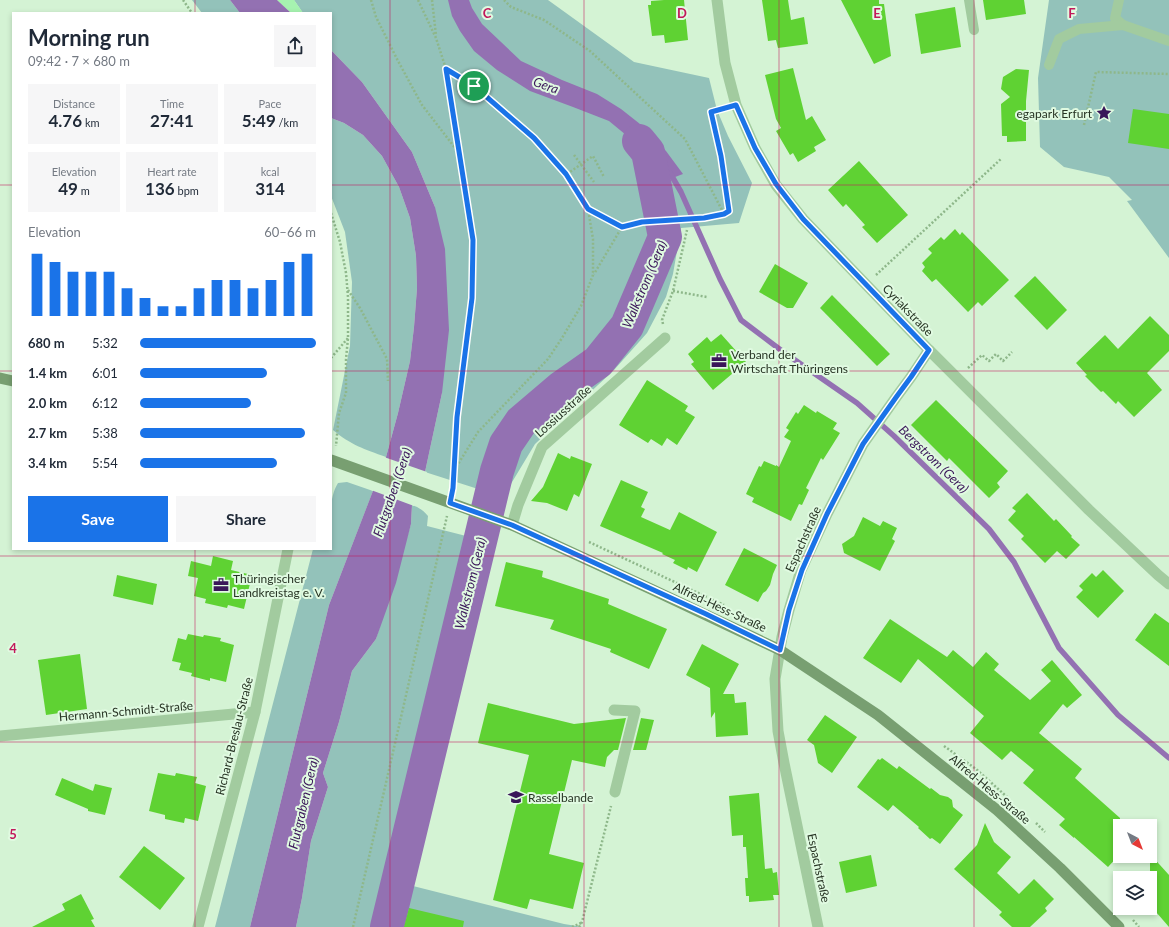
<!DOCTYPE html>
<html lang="en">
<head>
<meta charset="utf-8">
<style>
  :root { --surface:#fff; --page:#f6f6f7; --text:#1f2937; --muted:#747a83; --accent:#1a73e8 }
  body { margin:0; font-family:Lato,sans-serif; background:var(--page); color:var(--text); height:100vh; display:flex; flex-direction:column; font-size:15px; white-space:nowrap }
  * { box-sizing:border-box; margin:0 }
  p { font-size:13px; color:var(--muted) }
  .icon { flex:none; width:22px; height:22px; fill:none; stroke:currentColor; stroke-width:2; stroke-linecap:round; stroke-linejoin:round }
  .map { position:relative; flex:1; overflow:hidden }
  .drawer { position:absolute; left:12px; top:12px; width:320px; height:538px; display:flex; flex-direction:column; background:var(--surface); border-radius:0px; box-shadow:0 2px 6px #0003 }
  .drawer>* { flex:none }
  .needle { width:26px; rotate:138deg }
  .fabs { position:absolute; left:1113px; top:819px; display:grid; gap:8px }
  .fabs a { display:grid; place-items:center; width:44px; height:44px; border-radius:0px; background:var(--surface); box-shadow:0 2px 6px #0003; font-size:20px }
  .pin { position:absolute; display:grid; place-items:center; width:34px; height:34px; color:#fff; margin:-17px; border:2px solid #fff; border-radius:50%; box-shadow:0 1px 4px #0007 }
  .round { display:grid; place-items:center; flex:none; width:42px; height:42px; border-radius:0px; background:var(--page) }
  .summary { display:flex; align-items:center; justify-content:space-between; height:68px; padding:0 16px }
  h1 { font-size:22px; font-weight:700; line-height:30px }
  .stats { display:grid; grid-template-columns:repeat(3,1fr); gap:6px; height:68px; padding:4px 16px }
  .stats div { display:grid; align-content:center; border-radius:0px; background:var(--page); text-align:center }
  .stats b { font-size:17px; font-weight:700 }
  .stats small { font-size:11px; font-weight:400 }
  .stats p { font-size:11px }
  .chart { height:112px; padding:8px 16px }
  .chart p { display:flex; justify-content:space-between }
  .chart svg { width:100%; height:72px; margin-top:4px; stroke:var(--accent); stroke-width:6 }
  .button { display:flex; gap:8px; margin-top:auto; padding:8px 16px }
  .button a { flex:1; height:46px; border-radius:0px; background:var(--accent); color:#fff; font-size:16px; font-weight:700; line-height:46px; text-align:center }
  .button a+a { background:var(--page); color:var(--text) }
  ul { padding:0 16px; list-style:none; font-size:13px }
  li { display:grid; grid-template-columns:64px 48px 1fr; align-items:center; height:30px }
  li i { height:10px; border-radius:5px; background:var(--accent) }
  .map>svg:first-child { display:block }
  .green { fill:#93c2ba }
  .sand { fill:#a6f3b0 }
  .water { fill:#9371b2 }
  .pier { fill:#d4f3d4 }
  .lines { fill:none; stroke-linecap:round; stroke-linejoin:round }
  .stream { stroke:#9371b2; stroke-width:5.5 }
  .river { stroke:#9371b2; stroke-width:34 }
  .building { fill:#5fd233 }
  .path { stroke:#8eb78a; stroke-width:2.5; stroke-dasharray:2 2; stroke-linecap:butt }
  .service { stroke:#a2cb9f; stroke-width:10 }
  .minor { stroke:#a2cb9f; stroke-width:11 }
  .tertiary { stroke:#a2cb9f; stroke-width:11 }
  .secondary { stroke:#789f71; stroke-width:11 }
  .route-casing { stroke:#fff; stroke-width:8 }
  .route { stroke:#1a73e8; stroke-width:5 }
  .grid { fill:none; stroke:#c2185b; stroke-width:1; stroke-opacity:0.55 }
  .labels { text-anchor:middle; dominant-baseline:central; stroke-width:4; stroke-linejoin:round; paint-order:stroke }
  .poi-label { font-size:12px; fill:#273424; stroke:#e0fae1; text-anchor:start }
  .street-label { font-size:12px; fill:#273424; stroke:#e0fae1 }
  .water-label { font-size:13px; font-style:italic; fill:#3a1659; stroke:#e0fae1 }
  .grid-label { font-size:13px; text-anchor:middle; font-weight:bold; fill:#c2185b; stroke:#e0fae1; stroke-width:4; stroke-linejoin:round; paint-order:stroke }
</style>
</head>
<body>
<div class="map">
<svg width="1169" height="927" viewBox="0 0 1169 927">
  <rect width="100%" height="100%" fill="#d4f3d4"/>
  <g class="green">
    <polygon points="192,0 230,0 240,13 202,13"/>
    <polygon points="294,0 548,0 634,62 709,78 717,110 728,136 752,183 739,223 681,228 673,274 666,297 647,333 614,370 535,444 503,497 425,472 442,393 435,207 412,152 362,82 331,50 331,13 303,13"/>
    <polygon points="1049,0 1169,0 1169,258 1127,201 1132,200 1109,177 1064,167 1040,147 1038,78"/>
    <path d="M331 118 344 123 363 135 382 156 399 187 410 218 416 256 417 288 414 327 410 361 398 413 386 457C364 449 351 445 333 430L350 346 352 282 345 232 331 196Z"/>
    <path d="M347 482 373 491 329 605 250 927H215L313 549H331C331 528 327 501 338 483Z"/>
    <path d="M412 505C418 507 423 510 428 516L427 526 470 537 475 532 494 536 413 886 564 924 583 927H296L302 898 311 841 328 787 323 773 339 722 352 671 376 639 411 524Z"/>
  </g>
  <polygon class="sand" points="277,0 294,0 303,13 291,13"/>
  <g class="water">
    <polygon points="230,0 277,0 291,13 240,13"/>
    <polygon points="448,0 469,0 472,8 482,24 521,61 562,80 597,94 621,109 640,124 666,151 683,174 654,185 641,153 626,135 609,121 573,107 530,91 497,70 474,51 460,31 452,16"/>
    <polygon points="331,50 362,82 412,152 435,207 445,249 449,330 442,393 425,472 412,505 411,524 396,583 376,639 352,671 339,722 323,773 328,787 311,841 302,898 296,927 250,927 329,605 386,457 398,413 410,361 414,327 417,288 416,256 410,218 399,187 382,156 363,135 344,123 331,118"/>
  </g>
  <polygon class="pier" points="384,457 427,472 414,506 371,490"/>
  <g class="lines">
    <polyline class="stream" points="670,173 681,192 720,279 741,320 782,351 857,403 894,436 989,529 1014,562 1059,648 1118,715 1169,758"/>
    <polyline class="river" points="387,927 497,471 506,444 521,422 561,388 598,362 627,326 665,237 648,152 639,141"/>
  </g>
  <g class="building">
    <polygon points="664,0 684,0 688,40 665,43 664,35 652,36 648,5 651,5 651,1"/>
    <polygon points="762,0 788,0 791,20 804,17 808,44 778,48 776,40 768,41"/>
    <polygon points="841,0 879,0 879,4 884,4 891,56 874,64"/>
    <polygon points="983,0 1024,0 1026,14 986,20"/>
    <polygon points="955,7 961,47 921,54 915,14"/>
    <polygon points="793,68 806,120 812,116 826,140 814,147 816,151 798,162 793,153 790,155 776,131 781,128 776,119 765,75"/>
    <polygon points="1016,69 1029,70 1026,101 1026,141 1007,142 1007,136 1002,136 1001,104 1010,97 1001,89 1003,77"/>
    <polygon points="1133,109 1169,114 1169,149 1128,143"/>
    <polygon points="859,161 908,215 877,243 862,227 865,225 846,204 843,207 828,190"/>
    <polygon points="955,229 960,235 962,232 1009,280 982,306 978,302 968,312 936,279 932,282 922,271 925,267 922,263 932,253 928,249 941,237 944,240"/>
    <polygon points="775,264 808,283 793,308 787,308 759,292"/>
    <polygon points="1035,276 1067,310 1047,330 1014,296"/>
    <polygon points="832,295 890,354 877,366 820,308"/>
    <polygon points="1150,316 1169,335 1169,351 1147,373 1162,390 1134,417 1118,401 1116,404 1103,391 1101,392 1085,376 1087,375 1076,363 1105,335 1118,349"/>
    <polygon points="721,334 746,362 713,390 691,364 694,362 688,354 707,337 711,342"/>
    <polygon points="647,380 688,406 685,411 695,417 677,445 667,438 662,446 651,439 648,443 619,425"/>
    <polygon points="936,400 1008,471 997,483 1000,487 989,498 949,458 947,461 911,425"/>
    <polygon points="804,405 816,413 817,411 837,423 833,429 840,433 823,460 821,458 806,488 809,490 802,505 799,504 791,521 752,502 754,498 746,494 759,466 761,467 764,461 776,466 776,465 779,467 791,441 784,437 789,430 786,428 796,412 798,414"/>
    <polygon points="558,453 570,459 571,456 592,464 579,497 574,494 567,511 547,503 531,501 543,487"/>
    <polygon points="621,480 648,492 641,507 645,509 641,517 670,530 679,512 717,532 697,572 688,567 687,570 673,563 675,560 662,554 663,553 600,526"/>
    <polygon points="1027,493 1054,521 1056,519 1072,536 1071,537 1080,545 1066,559 1057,551 1045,563 1021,539 1024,536 1008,520 1016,511 1012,508"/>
    <polygon points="863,517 880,526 883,521 897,528 892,539 895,541 880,571 844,553 842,544 854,536"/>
    <polygon points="744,548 777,565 773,574 770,585 766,591 763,593 758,602 725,585"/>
    <polygon points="213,556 233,561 231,570 252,575 244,609 228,605 227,608 205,603 206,599 194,596 198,578 188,576 191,561 211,566"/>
    <polygon points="506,562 543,571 542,577 609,599 608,604 667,629 649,669 610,652 611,649 550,629 554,620 495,606"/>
    <polygon points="1103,570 1124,591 1098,618 1076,597 1083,590 1079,586 1092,573 1096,577"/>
    <polygon points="117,575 157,584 153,605 113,596"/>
    <polygon points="1155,613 1169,623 1169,666 1135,640"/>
    <polygon points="890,619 947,657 953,650 973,667 986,652 999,664 994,670 1030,700 1051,681 1041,670 1052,660 1082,695 1067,708 1063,704 1039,733 1082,769 1075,778 1120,818 1120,854 1108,867 1074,837 1074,838 1059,825 1065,819 1023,783 1034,770 1011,751 1002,760 970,733 984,716 918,659 901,683 863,658"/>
    <polygon points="188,634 203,637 204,635 221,638 220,641 234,645 226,682 210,678 210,681 191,676 192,673 179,670 181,663 172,661 178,638 186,640"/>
    <polygon points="702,644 739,664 723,694 734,694 735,703 746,702 748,735 716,737 715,712 711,718 710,688 686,675"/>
    <polygon points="80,654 87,709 46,715 38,660"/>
    <polygon points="488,703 574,724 626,718 618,750 614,750 607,757 605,767 572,760 549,854 584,863 573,909 530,899 527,909 493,900 529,755 478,743"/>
    <polygon points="825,715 857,737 832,773 818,763 814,745 807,740"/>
    <polygon points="641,718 654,720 646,750 633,750"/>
    <polygon points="882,758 897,769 899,766 930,789 931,788 940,795 948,797 952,800 953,807 963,815 940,844 932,838 930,839 918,828 919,827 893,805 888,811 857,787 878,759 880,760"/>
    <polygon points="158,773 175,776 176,773 197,777 195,783 206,786 198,821 185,818 184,823 165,819 165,815 149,811"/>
    <polygon points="62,778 93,791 95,784 112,788 105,815 88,811 88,809 55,795"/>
    <polygon points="759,793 765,869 772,868 773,873 777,872 779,895 773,895 774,900 749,902 749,896 746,896 745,878 748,878 746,847 743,847 743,835 732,836 729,796"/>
    <polygon points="985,823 994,842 1011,857 997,873 1019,894 1034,879 1054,899 1045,908 1047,911 1030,927 1012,927 999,915 1002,912 954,869 977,845"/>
    <polygon points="144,846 185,878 160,910 119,877"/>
    <polygon points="1150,854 1169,875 1169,927 1150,905"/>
    <polygon points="871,855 877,886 846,893 839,862"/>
    <polygon points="81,894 94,919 91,920 95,927 32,927 65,910 62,904"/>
    <polygon points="409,908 464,921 463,927 404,927"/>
  </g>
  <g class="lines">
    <g class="path">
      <polyline points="183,0 192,13"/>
      <polyline points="371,0 376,17 398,61 422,105 459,153"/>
      <polyline points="418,0 436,38 446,69 473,240 472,298 457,417 453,488"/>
      <polyline points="432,0 436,35"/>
      <polyline points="504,0 511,7 544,20 590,51 685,139 724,214"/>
      <polyline points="446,69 474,86 535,138 567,174 588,209 593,239 593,275 581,306 562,338 548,359 478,432 455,469"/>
      <polyline points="1084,125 1096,72 1169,74"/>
      <polyline points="574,155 594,182"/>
      <polyline points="567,174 593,156 604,177"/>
      <polyline points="589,209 622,227 594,274"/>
      <polyline points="331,213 340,242 346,273 348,297 348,338 346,359 346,393 339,413 336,446"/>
      <path d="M622 227C629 225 636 223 643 222 664 220 713 222 729 211L721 156 711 112 721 109"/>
      <polyline points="876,275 1002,158"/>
      <polyline points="348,290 360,308 387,359 388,381"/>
      <polyline points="673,291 707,297"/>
      <polyline points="663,324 662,320 673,291 687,230"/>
      <polyline points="331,358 348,338"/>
      <polyline points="968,368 982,355 989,361 996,354 1003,361 1012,352"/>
      <polyline points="589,542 724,605"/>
      <polyline points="944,746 976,769 1007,797"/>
      <polyline points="1036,823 1045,832"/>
      <polyline points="1133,920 1139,927"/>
      <polyline points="353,927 447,516"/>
      <polyline points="572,927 581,923"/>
      <polyline points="579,927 582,922 611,806"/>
    </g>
    <g class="service">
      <polyline points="969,0 974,30"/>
      <polyline points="1119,0 1115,18 1123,25"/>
      <polyline points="1049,65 1059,39 1079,29 1123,25 1169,41"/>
    </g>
    <g class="minor">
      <polyline points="929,350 1089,510 1158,575 1169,584"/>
      <polyline points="512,525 518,505 542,447 665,338"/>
      <polyline points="614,710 635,711 615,792"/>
      <polyline points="0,736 255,712"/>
      <polyline points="198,927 255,712 288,549"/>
    </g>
    <polyline class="tertiary" points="717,0 725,63 736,105 755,148 776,185 803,219 929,350 911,377 897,396 863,444 827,514 801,570 789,610 782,637 775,679 778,731 784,763 818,927"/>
    <g class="secondary">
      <polyline points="0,378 13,381"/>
      <polyline points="331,460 512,525 653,590 780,650 878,715 997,810 1060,868 1119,927"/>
    </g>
  </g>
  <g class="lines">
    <defs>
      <polygon id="route" points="446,69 474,86 534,138 566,174 588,209 622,227 642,222 704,218 724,214 729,211 721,156 711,112 736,105 755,148 776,184 803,219 929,350 911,377 897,396 863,444 827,514 802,570 789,610 780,650 706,614 512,525 450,503 453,488 457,417 472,298 473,240"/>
    </defs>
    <use href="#route" class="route-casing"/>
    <use href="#route" class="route"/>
  </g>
  <path class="grid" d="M195 0V13M390 0V927M584 0V927M779 0V927M974 0V927M0 185H13M331 185H1169M0 371H13M331 371H1169M195 549V927M0 556H1169M0 742H1169"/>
  <defs>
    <symbol id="sight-bare" viewBox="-9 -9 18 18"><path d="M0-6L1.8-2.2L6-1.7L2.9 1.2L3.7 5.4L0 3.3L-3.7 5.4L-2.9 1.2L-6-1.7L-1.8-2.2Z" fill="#3a1659" stroke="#e0fae1" stroke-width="2.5" paint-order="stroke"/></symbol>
    <symbol id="office-bare" viewBox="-9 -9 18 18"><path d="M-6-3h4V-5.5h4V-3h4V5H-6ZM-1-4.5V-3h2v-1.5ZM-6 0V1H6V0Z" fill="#3a1659" stroke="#e0fae1" stroke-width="2.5" paint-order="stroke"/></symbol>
    <symbol id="school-bare" viewBox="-9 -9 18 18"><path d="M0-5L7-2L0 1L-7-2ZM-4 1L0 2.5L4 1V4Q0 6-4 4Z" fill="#3a1659" stroke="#e0fae1" stroke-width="2.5" paint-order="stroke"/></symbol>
  </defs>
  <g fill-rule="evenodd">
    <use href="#sight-bare" x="1093" y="102" width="22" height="22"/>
    <use href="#office-bare" x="708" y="350" width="22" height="22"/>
    <use href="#office-bare" x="210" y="574" width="22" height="22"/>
    <use href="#school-bare" x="505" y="786" width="22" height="22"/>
  </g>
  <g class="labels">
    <g class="poi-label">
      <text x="1092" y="113" text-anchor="end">egapark Erfurt</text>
      <text x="731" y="354">Verband der<tspan x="731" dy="14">Wirtschaft Thüringens</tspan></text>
      <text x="233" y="578">Thüringischer<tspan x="233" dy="14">Landkreistag e. V.</tspan></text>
      <text x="528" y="797">Rasselbande</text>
    </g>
    <g class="street-label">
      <text transform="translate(908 310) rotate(46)">Cyriakstraße</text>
      <text transform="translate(563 411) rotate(-42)">Lossiusstraße</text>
      <text transform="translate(803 539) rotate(-66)">Espachstraße</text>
      <text transform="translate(720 607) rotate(25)">Alfred-Hess-Straße</text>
      <text transform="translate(126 711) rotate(-5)">Hermann-Schmidt-Straße</text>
      <text transform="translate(234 736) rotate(-76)">Richard-Breslau-Straße</text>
      <text transform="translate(990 789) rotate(40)">Alfred-Hess-Straße</text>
      <text transform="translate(819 868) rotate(78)">Espachstraße</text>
    </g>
    <g class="water-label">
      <text transform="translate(546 85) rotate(20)">Gera</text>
      <text transform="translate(644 284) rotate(-67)">Walkstrom (Gera)</text>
      <text transform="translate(934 459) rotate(44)">Bergstrom (Gera)</text>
      <text transform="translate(392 492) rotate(-71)">Flutgraben (Gera)</text>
      <text transform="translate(470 583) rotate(-76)">Walkstrom (Gera)</text>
      <text transform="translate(303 803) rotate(-77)">Flutgraben (Gera)</text>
    </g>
  </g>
  <g class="grid-label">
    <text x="487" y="18">C</text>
    <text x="682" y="18">D</text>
    <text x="877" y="18">E</text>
    <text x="1072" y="18">F</text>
    <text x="13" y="653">4</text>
    <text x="13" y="839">5</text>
  </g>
</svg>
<div class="fabs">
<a><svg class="needle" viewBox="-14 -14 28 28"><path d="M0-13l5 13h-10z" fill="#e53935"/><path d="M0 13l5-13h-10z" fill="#747a83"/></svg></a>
<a><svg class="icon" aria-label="layers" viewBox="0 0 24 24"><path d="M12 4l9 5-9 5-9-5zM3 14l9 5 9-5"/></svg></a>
</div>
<div class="pin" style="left:474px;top:86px;background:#1e9e55"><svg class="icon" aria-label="arrive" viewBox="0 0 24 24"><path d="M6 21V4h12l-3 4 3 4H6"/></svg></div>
<section class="drawer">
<div class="summary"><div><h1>Morning run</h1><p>09:42 · 7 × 680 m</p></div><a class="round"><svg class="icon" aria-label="share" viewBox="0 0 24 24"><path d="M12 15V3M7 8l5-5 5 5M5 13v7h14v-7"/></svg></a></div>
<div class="stats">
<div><p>Distance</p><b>4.76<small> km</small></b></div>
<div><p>Time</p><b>27:41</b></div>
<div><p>Pace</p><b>5:49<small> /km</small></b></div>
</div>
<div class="stats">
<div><p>Elevation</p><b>49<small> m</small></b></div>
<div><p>Heart rate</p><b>136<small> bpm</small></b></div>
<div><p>kcal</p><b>314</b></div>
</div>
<div class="chart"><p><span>Elevation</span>60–66 m</p>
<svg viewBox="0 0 160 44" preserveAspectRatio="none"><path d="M5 44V6M15 44V11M25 44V17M35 44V17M45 44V17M55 44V27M65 44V33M75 44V38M85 44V38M95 44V27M105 44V22M115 44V22M125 44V27M135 44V22M145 44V11M155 44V6"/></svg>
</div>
<ul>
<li><b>680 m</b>5:32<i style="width:100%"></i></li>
<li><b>1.4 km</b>6:01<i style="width:72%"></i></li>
<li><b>2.0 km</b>6:12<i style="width:63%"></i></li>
<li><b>2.7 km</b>5:38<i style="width:94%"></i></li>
<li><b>3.4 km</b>5:54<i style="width:78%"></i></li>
</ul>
<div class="button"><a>Save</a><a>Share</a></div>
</section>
</div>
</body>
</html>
